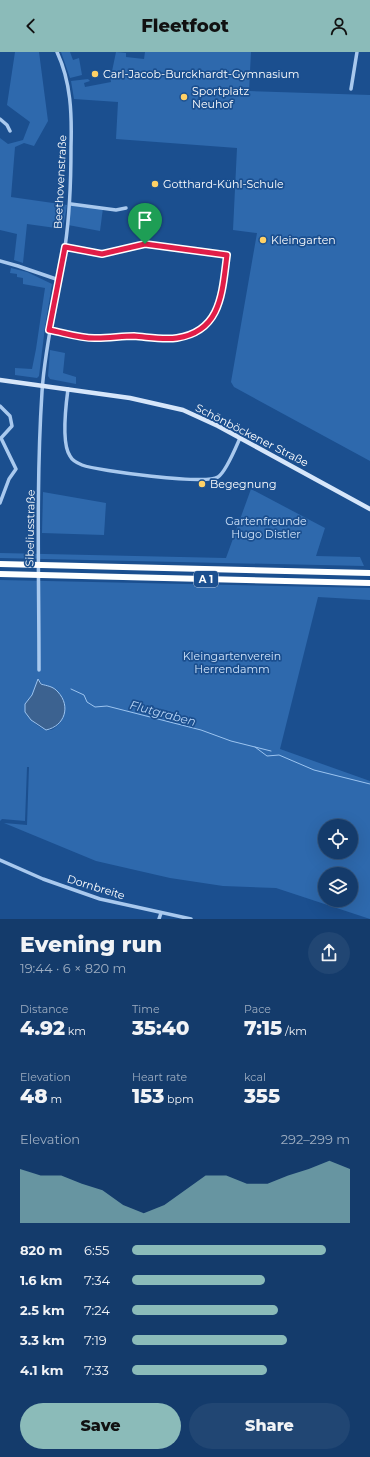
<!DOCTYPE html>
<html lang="en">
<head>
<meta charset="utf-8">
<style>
  :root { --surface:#143b6b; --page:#214673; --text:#f1f3f6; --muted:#9dadc1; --line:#33557e; --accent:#8bbbb9 }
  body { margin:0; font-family:Montserrat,sans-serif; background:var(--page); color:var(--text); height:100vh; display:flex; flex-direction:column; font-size:15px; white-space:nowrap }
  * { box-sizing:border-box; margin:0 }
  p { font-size:13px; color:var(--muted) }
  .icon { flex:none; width:22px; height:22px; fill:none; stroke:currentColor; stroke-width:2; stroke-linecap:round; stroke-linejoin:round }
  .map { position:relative; height:867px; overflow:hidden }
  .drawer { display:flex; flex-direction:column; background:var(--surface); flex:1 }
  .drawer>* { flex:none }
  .buttons { position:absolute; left:318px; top:767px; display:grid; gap:8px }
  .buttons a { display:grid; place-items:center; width:40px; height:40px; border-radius:50%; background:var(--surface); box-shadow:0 4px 16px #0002,0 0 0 1px var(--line); font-size:20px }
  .pin { position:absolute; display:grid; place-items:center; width:34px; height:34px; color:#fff; margin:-41px -17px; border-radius:50% 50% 50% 0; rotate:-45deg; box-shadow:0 0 4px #0007 }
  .pin .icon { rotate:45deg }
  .round { display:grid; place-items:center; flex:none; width:42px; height:42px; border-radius:21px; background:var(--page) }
  .headline { display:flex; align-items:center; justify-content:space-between; height:68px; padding:0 20px }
  h1 { font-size:22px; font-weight:800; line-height:30px }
  .figures { display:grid; grid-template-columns:repeat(3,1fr); gap:6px; height:68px; padding:4px 20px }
  .figures div { display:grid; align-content:center }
  .figures b { font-size:20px; font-weight:800 }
  .figures small { font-size:11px; font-weight:400 }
  .figures p { font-size:11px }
  .chart { height:112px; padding:8px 20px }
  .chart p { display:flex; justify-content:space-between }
  .chart svg { width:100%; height:72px; margin-top:4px; fill:var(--accent); opacity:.7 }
  .cta { display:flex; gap:8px; margin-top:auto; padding:8px 20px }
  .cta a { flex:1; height:46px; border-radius:24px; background:var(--accent); color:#111; font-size:16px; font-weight:800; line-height:46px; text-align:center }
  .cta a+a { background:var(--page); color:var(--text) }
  ul { padding:0 20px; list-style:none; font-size:13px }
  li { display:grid; grid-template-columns:64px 48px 1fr; align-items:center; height:30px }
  li i { height:10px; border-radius:5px; background:var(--accent) }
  header { display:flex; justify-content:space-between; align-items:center; height:52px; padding:0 20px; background:var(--accent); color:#111; font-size:18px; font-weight:800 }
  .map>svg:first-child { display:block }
  .green { fill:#2e69ad; fill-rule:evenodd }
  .water { fill:#3c6290; stroke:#9cc4f0 }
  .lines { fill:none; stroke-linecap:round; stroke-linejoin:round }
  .stream { stroke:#9cc4f0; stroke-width:1 }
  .minor { stroke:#a9c9ee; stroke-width:3.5 }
  .secondary { stroke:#d6e6fa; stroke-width:4.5 }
  .motorway { stroke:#fff; stroke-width:6 }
  .route-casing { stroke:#fff; stroke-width:8 }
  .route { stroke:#e11d48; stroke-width:5 }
  .poi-dot { fill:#ffd166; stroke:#1b4f8f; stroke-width:1.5 }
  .labels { text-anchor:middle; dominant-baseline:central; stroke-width:3.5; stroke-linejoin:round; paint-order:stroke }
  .shield { fill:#1b4f8f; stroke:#bbcadd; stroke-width:1 }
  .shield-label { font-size:10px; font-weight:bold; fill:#fff }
  .poi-label { font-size:11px; fill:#fff; stroke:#1b4f8f; text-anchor:start }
  .street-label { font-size:11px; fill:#fff; stroke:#1b4f8f }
  .park-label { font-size:11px; fill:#cfe3fa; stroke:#1b4f8f }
  .water-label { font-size:12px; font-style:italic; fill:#b5d3f5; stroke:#1b4f8f }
</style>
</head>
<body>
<header><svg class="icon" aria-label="back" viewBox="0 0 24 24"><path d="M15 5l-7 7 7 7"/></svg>Fleetfoot<svg class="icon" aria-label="person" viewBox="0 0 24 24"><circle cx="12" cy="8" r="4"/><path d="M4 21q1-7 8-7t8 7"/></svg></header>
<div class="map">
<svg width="370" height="867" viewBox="0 0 370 867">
  <rect width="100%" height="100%" fill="#1b4f8f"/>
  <g class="green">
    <polygon points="15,0 39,0 48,69 34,94 24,91 15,95 11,145 67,153 63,177 27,172 23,211 14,208 17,182 0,178 0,86 8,92 23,88 30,70 7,53"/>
    <polygon points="61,0 70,0 73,8 79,6 82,23 70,26"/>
    <polygon points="116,0 126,1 126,5 144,7 145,0 251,0 249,39 370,43 370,409 234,335 231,330 257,181 233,178 237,96 116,87 118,50 74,47 71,29 88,27 90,29 84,31 85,35 111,30 110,24 111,24"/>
    <polygon points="71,152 103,156 100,179 68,173"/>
    <polygon points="11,216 27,220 52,232 45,275 39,324 37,326 15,323 15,316 32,317 36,297 45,236 23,232 23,226 17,225 17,222 10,221"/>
    <polygon points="50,298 65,301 63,321 76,325 76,332 50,327 48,324"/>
    <polygon points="251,437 325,476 316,504 360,505 364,514 0,506 0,501 226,506"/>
    <polygon points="43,440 106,451 104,483 42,481"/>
    <path d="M0 528 370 536V548L318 545 280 697 370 729V867L276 836 223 834 170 826 96 809 4 771 27 773 29 715H27L25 769 2 767 0 769ZM38 627C44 637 58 635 63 648 67 658 59 681 46 678 39 676 31 668 27 663L25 652 34 641ZM325 774H351V800H325ZM325 822H351V848H325Z"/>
  </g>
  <path class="water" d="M38 627 41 632C47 634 53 634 58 640 71 654 65 674 46 678L31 668 25 660V652L32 643Z"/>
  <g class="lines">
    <g class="stream">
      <polyline points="71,637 84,643 87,650 95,655 107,654 201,678 231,689 271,699"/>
      <polyline points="255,695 267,704 279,703 314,718 370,732"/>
    </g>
    <g class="minor">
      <polyline points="351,37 357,0"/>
      <polyline points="0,67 7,73 10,79"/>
      <polyline points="71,152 116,158 126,156"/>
      <polyline points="0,209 18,214 59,228"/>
      <polyline points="49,278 97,286 128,284 175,286 192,282 209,270 219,255 227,203 145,192 102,202 65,195"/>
      <path d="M68 337C66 352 61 391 70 404 72 408 77 411 82 413 98 419 206 433 218 425 226 420 236 395 240 386"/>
      <polyline points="0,354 10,364 12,374 1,386 16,417 9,427 0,451"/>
      <path d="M39 618C39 526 36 433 42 340 45 291 58 243 65 195 70 161 71 129 71 95 72 62 71 30 57 0"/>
      <polyline points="0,808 43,827 100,847 191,867"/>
      <polyline points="159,867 161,861"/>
    </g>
    <polyline class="secondary" points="0,328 130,346 183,358 218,374 370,457"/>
    <g class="motorway">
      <polyline points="0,512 370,521"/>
      <polyline points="0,522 370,531"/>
    </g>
  </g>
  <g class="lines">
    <defs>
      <path id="route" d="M145 192 227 203C222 240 222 279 177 286 163 288 148 285 134 284 122 284 110 286 97 286 82 287 65 281 49 278L65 195 102 202Z"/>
    </defs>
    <use href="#route" class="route-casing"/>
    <use href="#route" class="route"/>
  </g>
  <g class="poi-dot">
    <circle cx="95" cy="22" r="4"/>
    <circle cx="184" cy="45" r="4"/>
    <circle cx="155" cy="132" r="4"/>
    <circle cx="263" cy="188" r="4"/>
    <circle cx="202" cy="432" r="4"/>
  </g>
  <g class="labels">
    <rect class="shield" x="194" y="519" width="24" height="16" rx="3"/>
    <g class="shield-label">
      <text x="206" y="527">A 1</text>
    </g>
    <g class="poi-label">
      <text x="103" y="22">Carl-Jacob-Burckhardt-Gymnasium</text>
      <text x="192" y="39">Sportplatz<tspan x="192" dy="13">Neuhof</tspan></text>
      <text x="163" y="132">Gotthard-Kühl-Schule</text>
      <text x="271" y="188">Kleingarten</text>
      <text x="210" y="432">Begegnung</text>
    </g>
    <g class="street-label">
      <text transform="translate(60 130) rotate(-87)">Beethovenstraße</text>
      <text transform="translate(252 383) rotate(27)">Schönböckener Straße</text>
      <text transform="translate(30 476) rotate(-89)">Sibeliusstraße</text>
      <text transform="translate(96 835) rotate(17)">Dornbreite</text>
    </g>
    <g class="park-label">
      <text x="266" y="469">Gartenfreunde<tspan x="266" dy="13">Hugo Distler</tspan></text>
      <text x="232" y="604">Kleingartenverein<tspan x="232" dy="13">Herrendamm</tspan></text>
    </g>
    <g class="water-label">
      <text transform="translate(163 661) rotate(15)">Flutgraben</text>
    </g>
  </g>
</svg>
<div class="buttons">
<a><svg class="icon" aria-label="locate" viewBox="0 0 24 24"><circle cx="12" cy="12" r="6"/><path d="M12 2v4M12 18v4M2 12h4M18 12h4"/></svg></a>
<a><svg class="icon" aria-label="layers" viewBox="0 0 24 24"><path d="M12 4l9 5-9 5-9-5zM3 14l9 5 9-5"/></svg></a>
</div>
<div class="pin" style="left:145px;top:192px;background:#1e9e55"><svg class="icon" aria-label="arrive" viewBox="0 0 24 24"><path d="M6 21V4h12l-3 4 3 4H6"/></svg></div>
</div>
<section class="drawer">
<div class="headline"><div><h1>Evening run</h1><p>19:44 · 6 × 820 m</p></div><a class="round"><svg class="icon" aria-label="share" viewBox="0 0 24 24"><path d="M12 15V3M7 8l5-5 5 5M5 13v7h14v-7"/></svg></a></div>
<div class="figures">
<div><p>Distance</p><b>4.92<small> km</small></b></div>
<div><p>Time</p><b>35:40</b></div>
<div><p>Pace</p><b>7:15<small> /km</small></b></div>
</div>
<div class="figures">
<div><p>Elevation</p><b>48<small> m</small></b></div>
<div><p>Heart rate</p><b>153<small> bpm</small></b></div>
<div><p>kcal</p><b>355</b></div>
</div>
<div class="chart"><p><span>Elevation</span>292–299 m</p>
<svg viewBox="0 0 160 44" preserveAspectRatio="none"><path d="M0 44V11L10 15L20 15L30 20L40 24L50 33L60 38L70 33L80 24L90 15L100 15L110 20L120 20L130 15L140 11L150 6L160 11V44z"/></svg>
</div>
<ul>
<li><b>820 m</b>6:55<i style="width:89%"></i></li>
<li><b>1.6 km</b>7:34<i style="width:61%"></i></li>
<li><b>2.5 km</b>7:24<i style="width:67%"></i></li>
<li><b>3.3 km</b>7:19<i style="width:71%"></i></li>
<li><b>4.1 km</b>7:33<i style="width:62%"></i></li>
</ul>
<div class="cta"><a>Save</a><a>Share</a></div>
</section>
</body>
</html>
